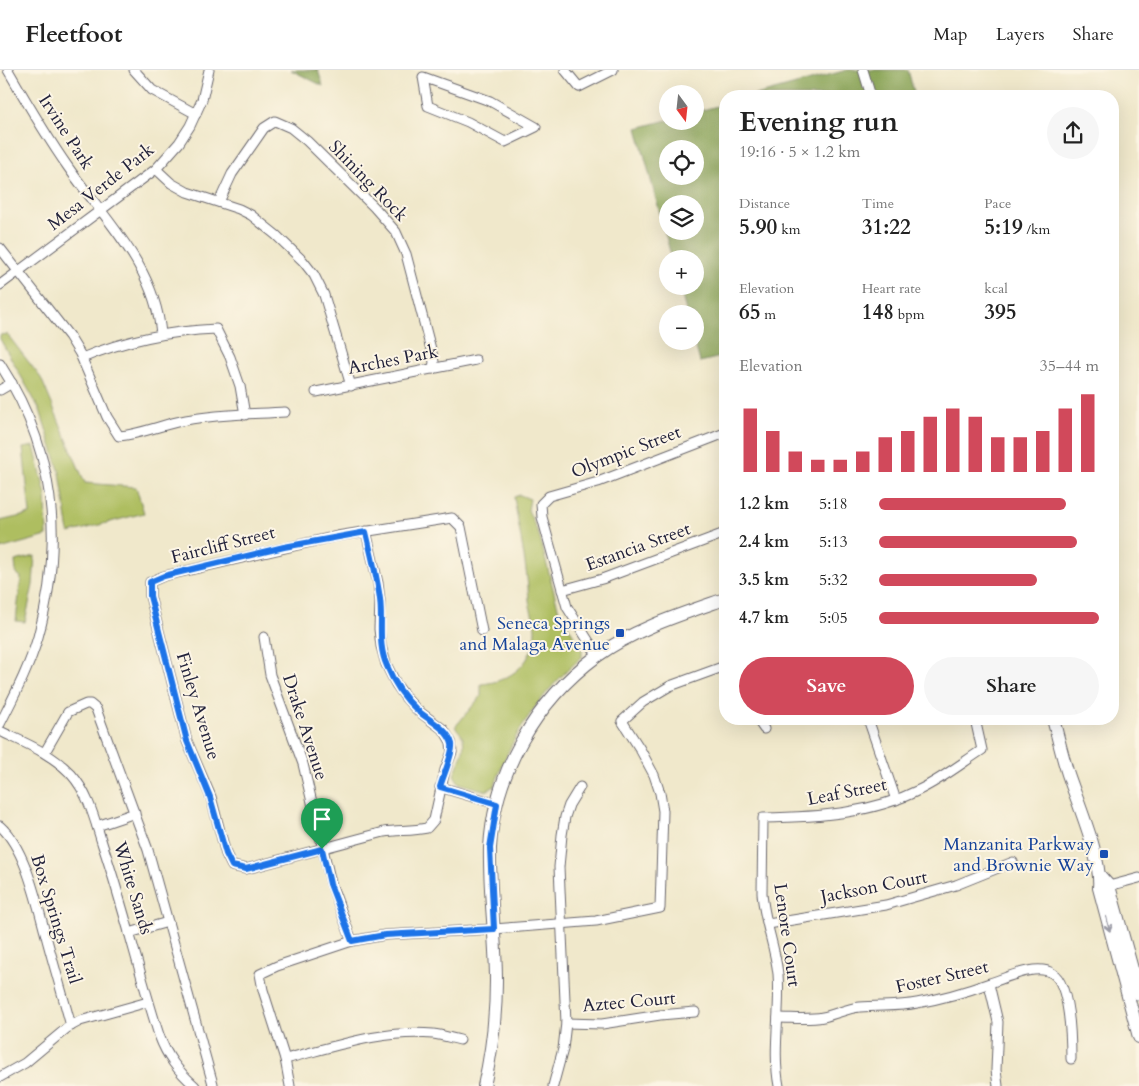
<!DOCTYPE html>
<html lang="en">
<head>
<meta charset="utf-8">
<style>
  :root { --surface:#fff; --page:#f6f6f6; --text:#222; --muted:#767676; --line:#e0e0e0; --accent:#d1495b }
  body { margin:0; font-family:Cardo,serif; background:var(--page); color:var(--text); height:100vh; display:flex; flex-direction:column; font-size:19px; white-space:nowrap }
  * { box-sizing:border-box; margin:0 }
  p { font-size:16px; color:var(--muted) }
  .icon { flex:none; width:28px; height:28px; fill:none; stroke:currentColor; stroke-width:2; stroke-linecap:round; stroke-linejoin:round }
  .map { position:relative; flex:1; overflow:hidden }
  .sheet { position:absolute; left:719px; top:20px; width:400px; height:635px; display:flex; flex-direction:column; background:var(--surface); border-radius:20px; box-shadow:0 5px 20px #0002 }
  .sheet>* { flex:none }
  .needle { width:32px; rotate:165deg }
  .tools { position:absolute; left:659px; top:15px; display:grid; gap:10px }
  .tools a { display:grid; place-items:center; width:45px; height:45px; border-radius:50%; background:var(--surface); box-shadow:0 5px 20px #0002; font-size:25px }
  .pin { position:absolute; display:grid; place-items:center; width:42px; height:42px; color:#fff; margin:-51px -21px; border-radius:50% 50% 50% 0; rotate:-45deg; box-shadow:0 0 5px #0007 }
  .pin .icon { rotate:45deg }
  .round { display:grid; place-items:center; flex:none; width:52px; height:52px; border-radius:26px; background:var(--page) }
  .overview { display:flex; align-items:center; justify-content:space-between; height:85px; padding:0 20px }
  h1 { font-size:28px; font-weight:600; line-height:38px }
  .figures { display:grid; grid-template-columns:repeat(3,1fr); gap:8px; height:85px; padding:5px 20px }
  .figures div { display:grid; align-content:center }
  .figures b { font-size:21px; font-weight:600 }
  .figures small { font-size:14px; font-weight:400 }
  .figures p { font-size:14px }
  .chart { height:140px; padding:10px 20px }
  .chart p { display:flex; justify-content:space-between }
  .chart svg { width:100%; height:90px; margin-top:5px; stroke:var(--accent); stroke-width:6 }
  .primary-button { display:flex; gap:10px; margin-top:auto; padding:10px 20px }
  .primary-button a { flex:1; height:58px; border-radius:30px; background:var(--accent); color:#fff; font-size:20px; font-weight:600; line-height:58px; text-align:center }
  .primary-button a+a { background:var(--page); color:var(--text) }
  ul { padding:0 20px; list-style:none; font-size:16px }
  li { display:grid; grid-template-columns:80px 60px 1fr; align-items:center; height:38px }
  li i { height:12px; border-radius:6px; background:var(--accent) }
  header { display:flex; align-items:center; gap:30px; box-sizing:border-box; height:70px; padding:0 25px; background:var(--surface); border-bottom:1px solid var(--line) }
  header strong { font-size:24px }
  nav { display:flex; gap:28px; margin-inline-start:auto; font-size:18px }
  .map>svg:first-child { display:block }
  .green { fill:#aebe61; stroke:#68704e }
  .forest { fill:#8aa557; stroke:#566449; fill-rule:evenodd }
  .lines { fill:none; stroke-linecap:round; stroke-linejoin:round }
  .street-casing { stroke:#6a676d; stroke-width:11 }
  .secondary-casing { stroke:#6a676d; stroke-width:14 }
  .street { stroke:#fff; stroke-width:9 }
  .secondary { stroke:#fff; stroke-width:12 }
  .oneway { stroke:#9c9ca7 }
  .route-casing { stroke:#fff; stroke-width:10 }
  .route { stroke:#1a73e8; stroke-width:6 }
  .transit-dot { fill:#1a4fb4; stroke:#fcf5e5; stroke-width:2 }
  .labels { text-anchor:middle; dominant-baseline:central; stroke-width:4; stroke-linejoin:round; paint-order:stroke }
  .street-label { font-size:18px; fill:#22223b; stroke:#fcf5e5 }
  .transit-label { font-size:18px; fill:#164399; stroke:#fcf5e5; text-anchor:end }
</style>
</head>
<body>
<header>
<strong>Fleetfoot</strong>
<nav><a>Map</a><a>Layers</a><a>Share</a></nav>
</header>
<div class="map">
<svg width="1139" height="1016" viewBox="0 0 1139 1016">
  <rect width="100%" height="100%" fill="#fcf5e5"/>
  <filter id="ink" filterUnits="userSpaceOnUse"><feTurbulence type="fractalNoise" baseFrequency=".02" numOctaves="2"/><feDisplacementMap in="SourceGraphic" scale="10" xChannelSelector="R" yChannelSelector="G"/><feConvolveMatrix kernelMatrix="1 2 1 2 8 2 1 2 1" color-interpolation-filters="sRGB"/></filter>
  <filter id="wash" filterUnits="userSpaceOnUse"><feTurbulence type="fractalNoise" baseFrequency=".0096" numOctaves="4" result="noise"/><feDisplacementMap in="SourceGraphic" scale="20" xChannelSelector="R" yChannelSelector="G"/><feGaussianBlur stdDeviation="1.12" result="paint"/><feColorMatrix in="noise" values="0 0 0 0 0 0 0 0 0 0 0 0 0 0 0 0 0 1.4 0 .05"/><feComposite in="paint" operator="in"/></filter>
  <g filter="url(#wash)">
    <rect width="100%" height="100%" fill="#f0e8cb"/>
    <g class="green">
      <polygon points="7,264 41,308 85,413 136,417 144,443 69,463 60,403 40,340 0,269 0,265"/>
      <polygon points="34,376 46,425 47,466 0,479 0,451 30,444 23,378"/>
      <path d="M520 425 530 429 528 440 539 465 559 541 582 579V587C541 623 511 664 495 716L486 721 459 713 454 705C460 688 472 672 455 657L481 626V614C511 612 535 592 535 560 535 550 530 540 529 530 527 495 519 461 514 427Z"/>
      <polygon points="35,486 33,515 25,552 16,551 21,507 16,503 15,491"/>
    </g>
    <g class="forest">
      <polygon points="291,0 318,0 323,16"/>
      <polygon points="847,0 908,0 915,26 752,26"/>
      <path d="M725 34V286L700 292 694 271 695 244H687L679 216H695V189H672L637 58 667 50 668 51H695V42ZM668 79H695V106H668ZM668 134H695V161H668Z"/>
    </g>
  </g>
  <g filter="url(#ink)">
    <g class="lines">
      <defs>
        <g id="street">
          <path d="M8 0C27 33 46 66 68 97 105 150 155 196 161 264"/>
          <polyline points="134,0 152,20 196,44"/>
          <polyline points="565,0 579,17 613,0"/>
          <polyline points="863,0 871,26"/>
          <polygon points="423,7 490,31 536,57 505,72 468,52 428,36"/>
          <polyline points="156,99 171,113 187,122 239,139 251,145 276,165 303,191 314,205 324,225 351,316"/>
          <polyline points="219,132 232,104 264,58 275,51 291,58 307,71 374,137 396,162 406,184 433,287 434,292 433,299"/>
          <path d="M0 178 69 266 80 284 107 347 119 366C142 364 163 354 186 350 218 344 252 344 285 342"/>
          <polyline points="0,215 156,99 179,73 190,56 202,30 209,0"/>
          <path d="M82 288C125 270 169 261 216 259L230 287 240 316 245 345"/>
          <path d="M0 294C55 379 65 470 38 567 29 598 14 626 0 654"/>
          <polyline points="0,320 12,313"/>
          <polyline points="316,322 476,290"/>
          <path d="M366 461 378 513 380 531 379 559 381 576 386 594 396 614 406 628 417 640 444 660 451 672 452 682 445 700 434 750 427 758C413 761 398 760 384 762L246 799 232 796 226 784 211 727 187 671 150 526V512L164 506 337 466 452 448 461 457 482 561"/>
          <polyline points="562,520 602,509 725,463"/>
          <polyline points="264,567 270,605 303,694 331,813 352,871"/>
          <polyline points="598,586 567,537 542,447 541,434 549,426 598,412 725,363"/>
          <polyline points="757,649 764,659"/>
          <polyline points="868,649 896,730"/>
          <path d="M0 661C25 673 51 683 71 704 89 724 95 751 103 776 124 838 139 903 159 965 167 987 178 1001 195 1016"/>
          <polyline points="45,682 68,642 86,634 90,634 96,639 148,780 213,1014 212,1016"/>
          <polyline points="440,717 497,734"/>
          <path d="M0 756C26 779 37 834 46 866 54 896 63 926 71 956"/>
          <polyline points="97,756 135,743"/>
          <polyline points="1105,817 1139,808"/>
          <polyline points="768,854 886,835 956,815 1013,792"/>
          <polyline points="129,863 168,852"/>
          <polyline points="989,914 998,952 996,1000 998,1016"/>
          <path d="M778 948C793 948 809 950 823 947 836 944 848 938 860 937 879 935 898 937 917 933 940 929 968 921 990 913 1006 908 1037 893 1052 903 1070 913 1071 970 1071 989"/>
          <polyline points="566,953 602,954 660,945 695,942"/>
          <path d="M285 989C333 977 384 959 433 964 442 965 451 968 460 970"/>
          <polyline points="0,1007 25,993 67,958 80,951 148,932"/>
          <polyline points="290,1016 285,989 263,920 260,904 277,896 352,871 385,865 494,859 596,851 660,838 663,741 660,723 654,705 640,679 622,651 643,632 670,616 725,596"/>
          <polyline points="553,1016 563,979 566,953 559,797 562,765 565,747 569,735 580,717"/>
          <path d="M779 1016C772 980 781 940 778 904 775 876 764 851 762 823L763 748C818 747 872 744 921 719 943 708 962 693 982 680L975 649"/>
        </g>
        <g id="secondary">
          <path d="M1053 649C1058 667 1062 686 1068 704 1078 734 1102 789 1099 818L1139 967"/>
          <polyline points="1100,806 1109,816 1139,924"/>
          <path d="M484 1016C492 981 496 947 496 911 496 867 489 823 490 778 494 702 536 631 597 586 634 559 682 544 725 529"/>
        </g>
      </defs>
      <use href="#street" class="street-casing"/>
      <use href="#secondary" class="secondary-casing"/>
      <use href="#street" class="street"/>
      <use href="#secondary" class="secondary"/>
    </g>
    <defs><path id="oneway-shaft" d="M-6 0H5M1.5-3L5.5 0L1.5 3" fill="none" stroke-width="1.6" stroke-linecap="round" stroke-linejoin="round" transform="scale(1.25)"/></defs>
    <use class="oneway" href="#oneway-shaft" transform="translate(1108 854) rotate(75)"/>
  </g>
  <g class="lines" filter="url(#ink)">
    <defs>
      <path id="route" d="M366 462C371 484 377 506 380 529 383 552 377 574 387 596 394 613 404 628 417 640 428 650 448 658 452 674 454 682 443 706 440 717L497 734 490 778 494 859 385 865 352 871 330 814 322 779 246 799 232 796 226 784 210 727 187 671 150 526V512L164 506 284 477Z"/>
    </defs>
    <use href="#route" class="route-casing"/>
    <use href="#route" class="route"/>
  </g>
  <g class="transit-dot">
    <rect x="615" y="558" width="10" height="10" rx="2.5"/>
    <rect x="1099" y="779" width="10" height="10" rx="2.5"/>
  </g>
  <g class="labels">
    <g class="street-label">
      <text transform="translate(66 62) rotate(57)">Irvine Park</text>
      <text transform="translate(368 111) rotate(46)">Shining Rock</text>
      <text transform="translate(101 117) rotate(-38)">Mesa Verde Park</text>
      <text transform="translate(393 290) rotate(-11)">Arches Park</text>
      <text transform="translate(626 382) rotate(-21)">Olympic Street</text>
      <text transform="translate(223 475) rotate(-14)">Faircliff Street</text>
      <text transform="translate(638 477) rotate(-20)">Estancia Street</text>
      <text transform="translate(198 636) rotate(73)">Finley Avenue</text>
      <text transform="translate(305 657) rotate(72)">Drake Avenue</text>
      <text transform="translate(847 722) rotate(-11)">Leaf Street</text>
      <text transform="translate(874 817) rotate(-11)">Jackson Court</text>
      <text transform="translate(133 818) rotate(73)">White Sands</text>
      <text transform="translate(56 849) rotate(73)">Box Springs Trail</text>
      <text transform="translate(787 865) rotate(82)">Lenore Court</text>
      <text transform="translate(942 907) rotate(-13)">Foster Street</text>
      <text transform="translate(629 932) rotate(-5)">Aztec Court</text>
    </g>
    <g class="transit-label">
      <text x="610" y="553">Seneca Springs<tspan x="610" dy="21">and Malaga Avenue</tspan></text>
      <text x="1094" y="774">Manzanita Parkway<tspan x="1094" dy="21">and Brownie Way</tspan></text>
    </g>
  </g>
</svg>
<div class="tools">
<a><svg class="needle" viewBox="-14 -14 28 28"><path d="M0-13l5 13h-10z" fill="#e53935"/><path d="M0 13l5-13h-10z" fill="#767676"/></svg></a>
<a><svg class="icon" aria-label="locate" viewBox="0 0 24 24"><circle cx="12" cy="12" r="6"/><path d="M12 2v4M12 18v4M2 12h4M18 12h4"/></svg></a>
<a><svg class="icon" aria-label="layers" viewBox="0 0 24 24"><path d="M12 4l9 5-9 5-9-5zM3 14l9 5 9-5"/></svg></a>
<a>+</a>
<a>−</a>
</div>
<div class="pin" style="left:322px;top:779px;background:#1e9e55"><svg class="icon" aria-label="arrive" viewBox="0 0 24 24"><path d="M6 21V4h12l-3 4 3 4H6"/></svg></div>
<section class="sheet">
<div class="overview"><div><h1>Evening run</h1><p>19:16 · 5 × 1.2 km</p></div><a class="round"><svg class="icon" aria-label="share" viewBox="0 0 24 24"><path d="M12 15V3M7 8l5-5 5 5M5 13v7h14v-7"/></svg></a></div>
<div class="figures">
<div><p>Distance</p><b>5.90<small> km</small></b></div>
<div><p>Time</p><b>31:22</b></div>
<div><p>Pace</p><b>5:19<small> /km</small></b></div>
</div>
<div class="figures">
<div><p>Elevation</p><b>65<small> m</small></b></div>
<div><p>Heart rate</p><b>148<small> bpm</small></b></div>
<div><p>kcal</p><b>395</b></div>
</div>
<div class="chart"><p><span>Elevation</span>35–44 m</p>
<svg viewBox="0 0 160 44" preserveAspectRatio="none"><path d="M5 44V13M15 44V24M25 44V34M35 44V38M45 44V38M55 44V34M65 44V27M75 44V24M85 44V17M95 44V13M105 44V17M115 44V27M125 44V27M135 44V24M145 44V13M155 44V6"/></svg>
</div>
<ul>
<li><b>1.2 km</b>5:18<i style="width:85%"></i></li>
<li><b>2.4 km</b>5:13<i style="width:90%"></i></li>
<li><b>3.5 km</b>5:32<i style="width:72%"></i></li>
<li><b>4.7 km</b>5:05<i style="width:100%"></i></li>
</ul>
<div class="primary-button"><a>Save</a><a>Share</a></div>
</section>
</div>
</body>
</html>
